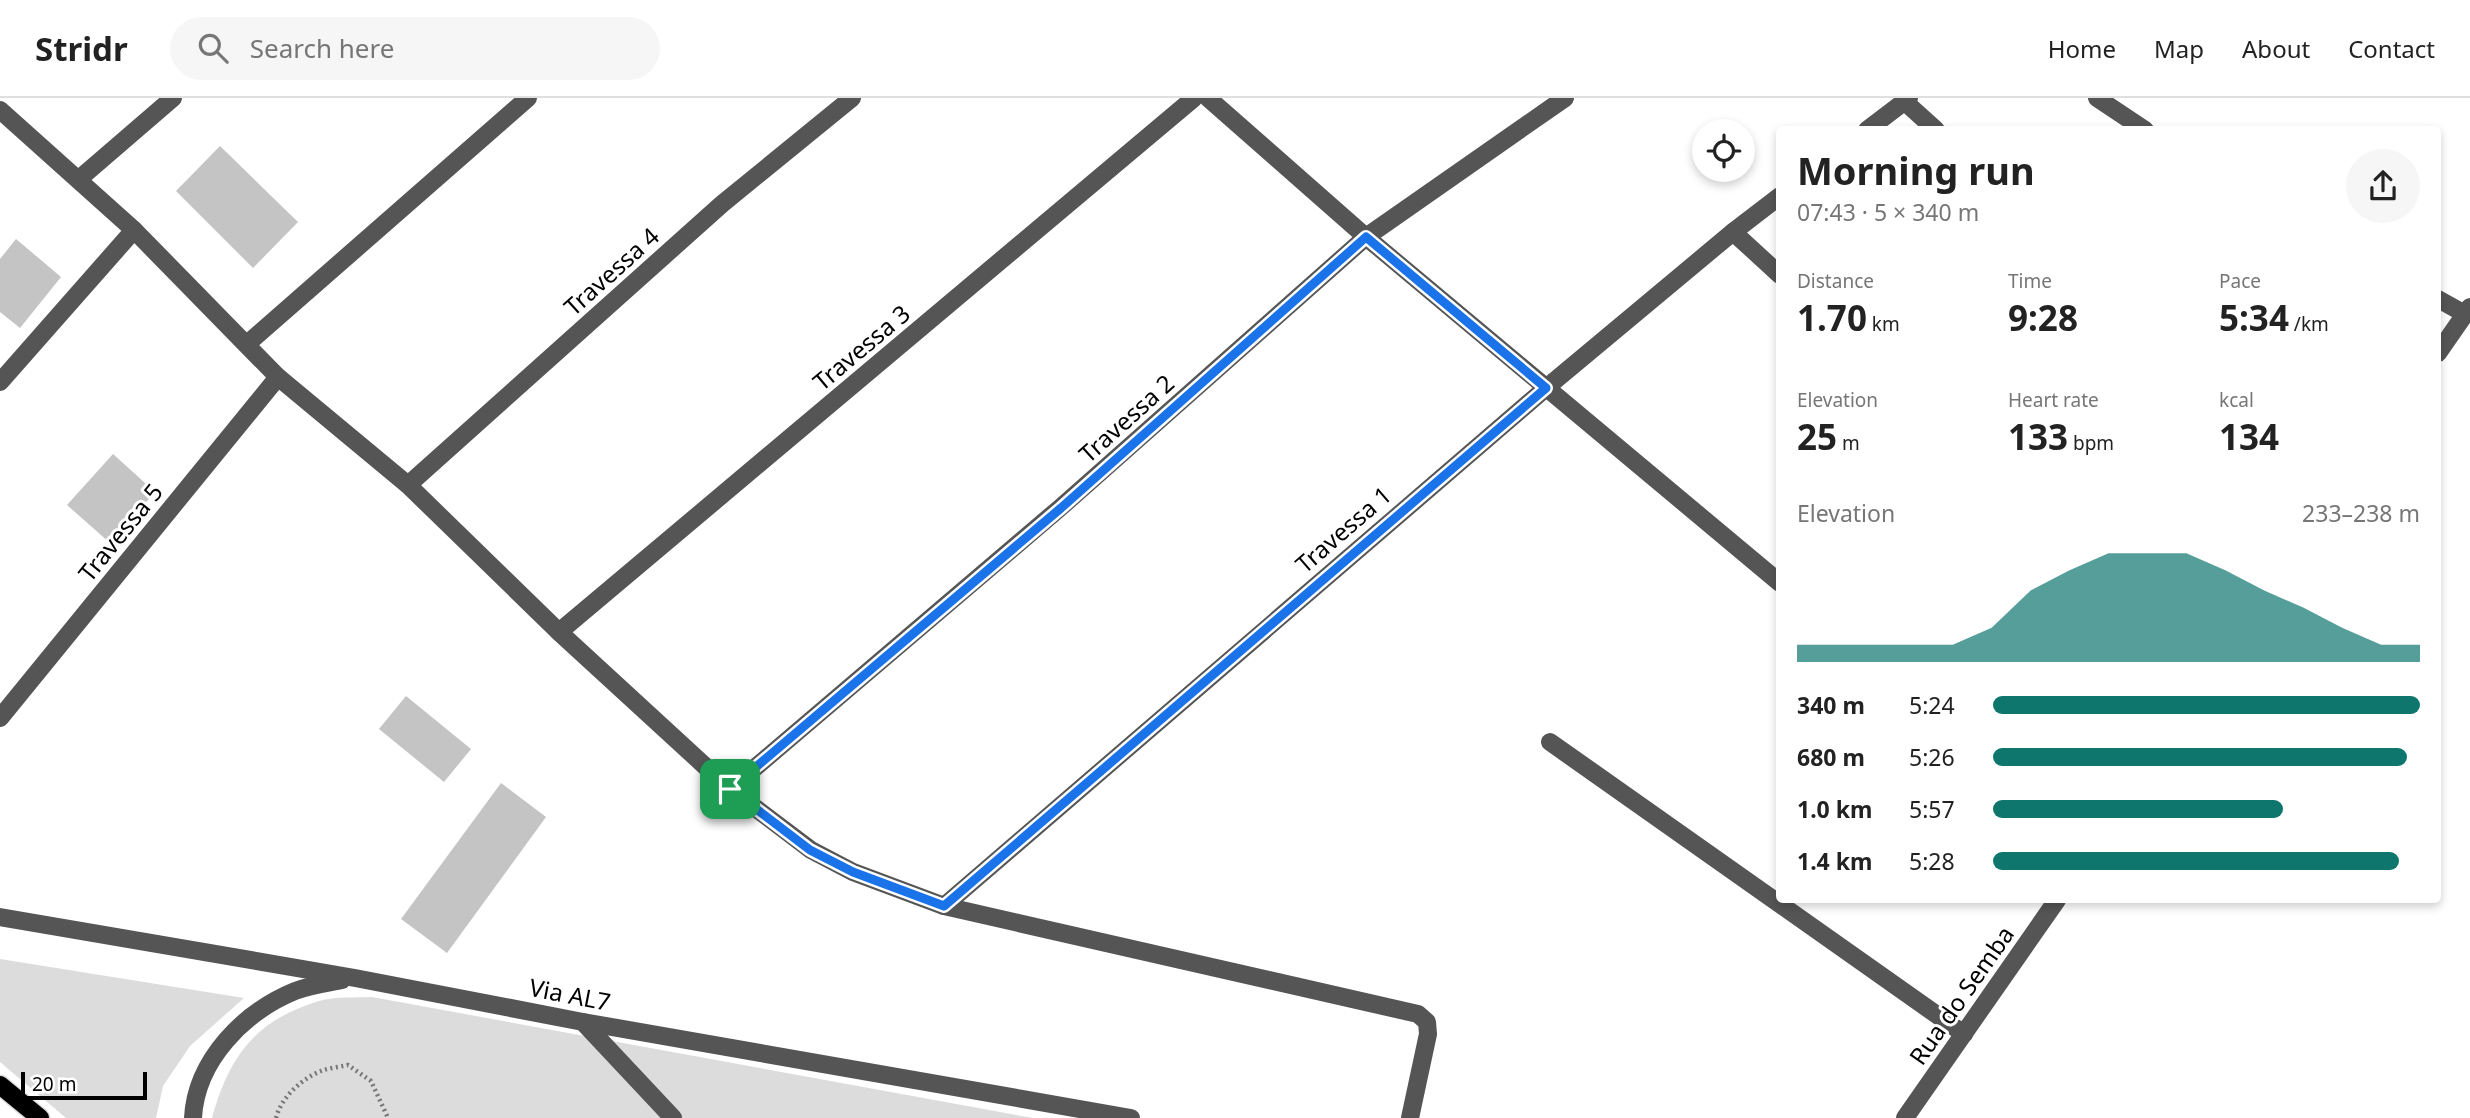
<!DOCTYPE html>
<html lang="en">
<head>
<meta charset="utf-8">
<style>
  :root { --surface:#fff; --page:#f6f6f6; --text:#222; --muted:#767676; --line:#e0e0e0; --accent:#0f766e }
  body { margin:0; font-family:"Noto Sans",sans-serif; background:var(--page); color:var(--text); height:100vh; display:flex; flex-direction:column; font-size:26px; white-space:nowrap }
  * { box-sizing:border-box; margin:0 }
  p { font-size:23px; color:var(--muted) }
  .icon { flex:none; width:38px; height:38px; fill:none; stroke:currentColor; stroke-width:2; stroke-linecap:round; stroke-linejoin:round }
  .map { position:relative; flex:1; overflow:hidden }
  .drawer { position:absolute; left:1776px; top:28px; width:665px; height:777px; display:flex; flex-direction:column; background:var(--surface); border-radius:7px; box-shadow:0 4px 10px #0003 }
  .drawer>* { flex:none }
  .controls { position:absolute; left:1692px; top:21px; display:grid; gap:14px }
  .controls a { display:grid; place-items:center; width:63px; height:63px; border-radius:50%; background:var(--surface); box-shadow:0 4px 10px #0003; font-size:35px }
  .scale { position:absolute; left:21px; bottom:18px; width:126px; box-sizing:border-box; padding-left:7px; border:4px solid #000; border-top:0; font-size:19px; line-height:24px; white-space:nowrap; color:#000; -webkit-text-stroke:5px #fff; paint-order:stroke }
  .pin { position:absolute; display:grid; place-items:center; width:60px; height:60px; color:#fff; margin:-30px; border-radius:14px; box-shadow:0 4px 10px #0006 }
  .round { display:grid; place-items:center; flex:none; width:74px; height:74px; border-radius:37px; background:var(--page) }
  .head { display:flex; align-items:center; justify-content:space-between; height:119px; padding:0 21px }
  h1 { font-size:38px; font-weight:700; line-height:52px }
  .figures { display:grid; grid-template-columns:repeat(3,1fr); gap:10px; height:119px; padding:7px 21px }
  .figures div { display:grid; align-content:center }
  .figures b { font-size:35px; font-weight:700 }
  .figures small { font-size:19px; font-weight:400 }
  .figures p { font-size:19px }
  .chart { height:196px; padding:14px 21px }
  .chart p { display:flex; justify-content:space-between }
  .chart svg { width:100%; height:126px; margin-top:7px; fill:var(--accent); opacity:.7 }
  ul { padding:0 21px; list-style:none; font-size:23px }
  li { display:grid; grid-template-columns:112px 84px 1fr; align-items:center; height:52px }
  li i { height:18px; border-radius:9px; background:var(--accent) }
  header { display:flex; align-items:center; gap:42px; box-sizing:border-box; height:98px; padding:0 35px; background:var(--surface); border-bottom:2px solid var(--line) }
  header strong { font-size:33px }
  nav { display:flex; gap:38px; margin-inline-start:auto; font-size:24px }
  .search { width:490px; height:63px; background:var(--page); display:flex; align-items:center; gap:18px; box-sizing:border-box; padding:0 24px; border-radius:38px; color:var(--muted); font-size:26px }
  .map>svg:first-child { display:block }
  .green { fill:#dcdcdc }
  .building { fill:#c4c4c4 }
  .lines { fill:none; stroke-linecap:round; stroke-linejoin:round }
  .major-casing { stroke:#dbdbdb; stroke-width:21 }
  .path { stroke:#777; stroke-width:4.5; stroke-dasharray:2 3.5; stroke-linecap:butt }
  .minor { stroke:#555; stroke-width:18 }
  .major { stroke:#000; stroke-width:18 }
  .route-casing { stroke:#fff; stroke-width:14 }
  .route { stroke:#1a73e8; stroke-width:9 }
  .labels { text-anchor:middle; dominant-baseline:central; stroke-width:6; stroke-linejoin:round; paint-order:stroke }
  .street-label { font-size:24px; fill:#000; stroke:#fff }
</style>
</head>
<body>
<header>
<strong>Stridr</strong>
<div class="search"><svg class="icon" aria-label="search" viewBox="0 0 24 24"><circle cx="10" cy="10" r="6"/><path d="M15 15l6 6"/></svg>Search here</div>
<nav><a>Home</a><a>Map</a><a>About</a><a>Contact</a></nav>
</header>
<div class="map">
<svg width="2470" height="1020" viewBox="0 0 2470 1020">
  <rect width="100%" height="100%" fill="#fff"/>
  <g class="green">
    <polygon points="0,861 244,900 190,948 163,988 156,1020 66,1020 0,964"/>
    <path d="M372 899 1033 1020H212C229 959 255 922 319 903 335 898 356 900 372 899Z"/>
  </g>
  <g class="building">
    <polygon points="220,48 298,124 253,170 176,93"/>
    <polygon points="16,141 61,179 20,230 0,214 0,161"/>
    <polygon points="113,356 155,394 110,445 67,407"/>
    <polygon points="406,598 471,651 444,684 379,631"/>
    <polygon points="501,685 546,719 447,855 401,821"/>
  </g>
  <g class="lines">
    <defs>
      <polyline id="major" points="0,987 40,1020"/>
    </defs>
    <use href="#major" class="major-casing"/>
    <path class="path" d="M276 1020C281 1000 301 981 321 973 329 970 339 969 348 967L371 983 388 1020"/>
    <g class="minor">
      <polyline points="1208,0 1366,139 1780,485"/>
      <polyline points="2097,0 2145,32"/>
      <polyline points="1904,3 1936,32"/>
      <polyline points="0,12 134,132 278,279 408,387 559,534 730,691 811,752 853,774 944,808 1418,916 1427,924 1428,936 1410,1020"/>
      <polyline points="1867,32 1909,0"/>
      <polyline points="79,81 173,0"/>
      <polyline points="1733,134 1780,177"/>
      <polyline points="2438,201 2465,216"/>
      <polyline points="247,246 528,0"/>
      <polyline points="2438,255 2470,209"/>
      <polyline points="0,284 134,132"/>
      <polyline points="408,387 722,106 852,0"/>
      <polyline points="559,534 1194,0"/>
      <polyline points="0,620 278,279"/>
      <polyline points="1550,644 1964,936"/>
      <polyline points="730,691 1061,409 1366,139 1565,0"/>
      <polyline points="944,808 1546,290 1733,134 1780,98"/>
      <polyline points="0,819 355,880 583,924 1131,1020"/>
      <polyline points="583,924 673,1020"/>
      <path d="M193 1020C196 962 244 914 295 893 310 887 327 885 342 882"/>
      <polyline points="1905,1020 2057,802"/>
    </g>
    <use href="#major" class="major"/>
  </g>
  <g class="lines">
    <defs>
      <polygon id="route" points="1366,139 1546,290 944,808 853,774 810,752 730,691 1061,410"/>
    </defs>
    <use href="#route" class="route-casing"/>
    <use href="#route" class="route"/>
  </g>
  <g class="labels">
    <g class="street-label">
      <text transform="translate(611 173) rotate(-42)">Travessa 4</text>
      <text transform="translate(861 249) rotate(-40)">Travessa 3</text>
      <text transform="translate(1126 320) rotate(-42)">Travessa 2</text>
      <text transform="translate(1343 431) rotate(-41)">Travessa 1</text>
      <text transform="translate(120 434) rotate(-51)">Travessa 5</text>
      <text transform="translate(570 896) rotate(11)">Via AL7</text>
      <text transform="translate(1961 897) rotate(-55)">Rua do Semba</text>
    </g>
  </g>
</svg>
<div class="controls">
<a><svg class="icon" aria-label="locate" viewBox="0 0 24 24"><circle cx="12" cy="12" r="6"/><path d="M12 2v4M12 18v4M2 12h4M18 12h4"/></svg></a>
</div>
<div class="scale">20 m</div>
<div class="pin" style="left:730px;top:691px;background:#1e9e55"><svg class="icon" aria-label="arrive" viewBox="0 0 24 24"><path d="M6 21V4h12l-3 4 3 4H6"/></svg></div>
<section class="drawer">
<div class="head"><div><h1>Morning run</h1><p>07:43 · 5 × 340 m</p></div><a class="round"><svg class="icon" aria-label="share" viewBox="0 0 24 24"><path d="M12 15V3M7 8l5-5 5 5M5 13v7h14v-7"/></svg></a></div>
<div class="figures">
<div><p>Distance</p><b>1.70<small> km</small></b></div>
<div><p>Time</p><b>9:28</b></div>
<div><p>Pace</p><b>5:34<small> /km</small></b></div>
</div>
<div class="figures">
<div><p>Elevation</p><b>25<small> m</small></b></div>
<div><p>Heart rate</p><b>133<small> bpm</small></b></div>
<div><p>kcal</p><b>134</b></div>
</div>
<div class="chart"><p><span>Elevation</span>233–238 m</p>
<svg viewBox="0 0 160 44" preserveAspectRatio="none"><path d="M0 44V38L10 38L20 38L30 38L40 38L50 32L60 19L70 12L80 6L90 6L100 6L110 12L120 19L130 25L140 32L150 38L160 38V44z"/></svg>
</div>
<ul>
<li><b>340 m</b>5:24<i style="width:100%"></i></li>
<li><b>680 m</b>5:26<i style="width:97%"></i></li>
<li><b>1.0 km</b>5:57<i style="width:68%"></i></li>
<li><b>1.4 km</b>5:28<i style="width:95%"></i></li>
</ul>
</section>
</div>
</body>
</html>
